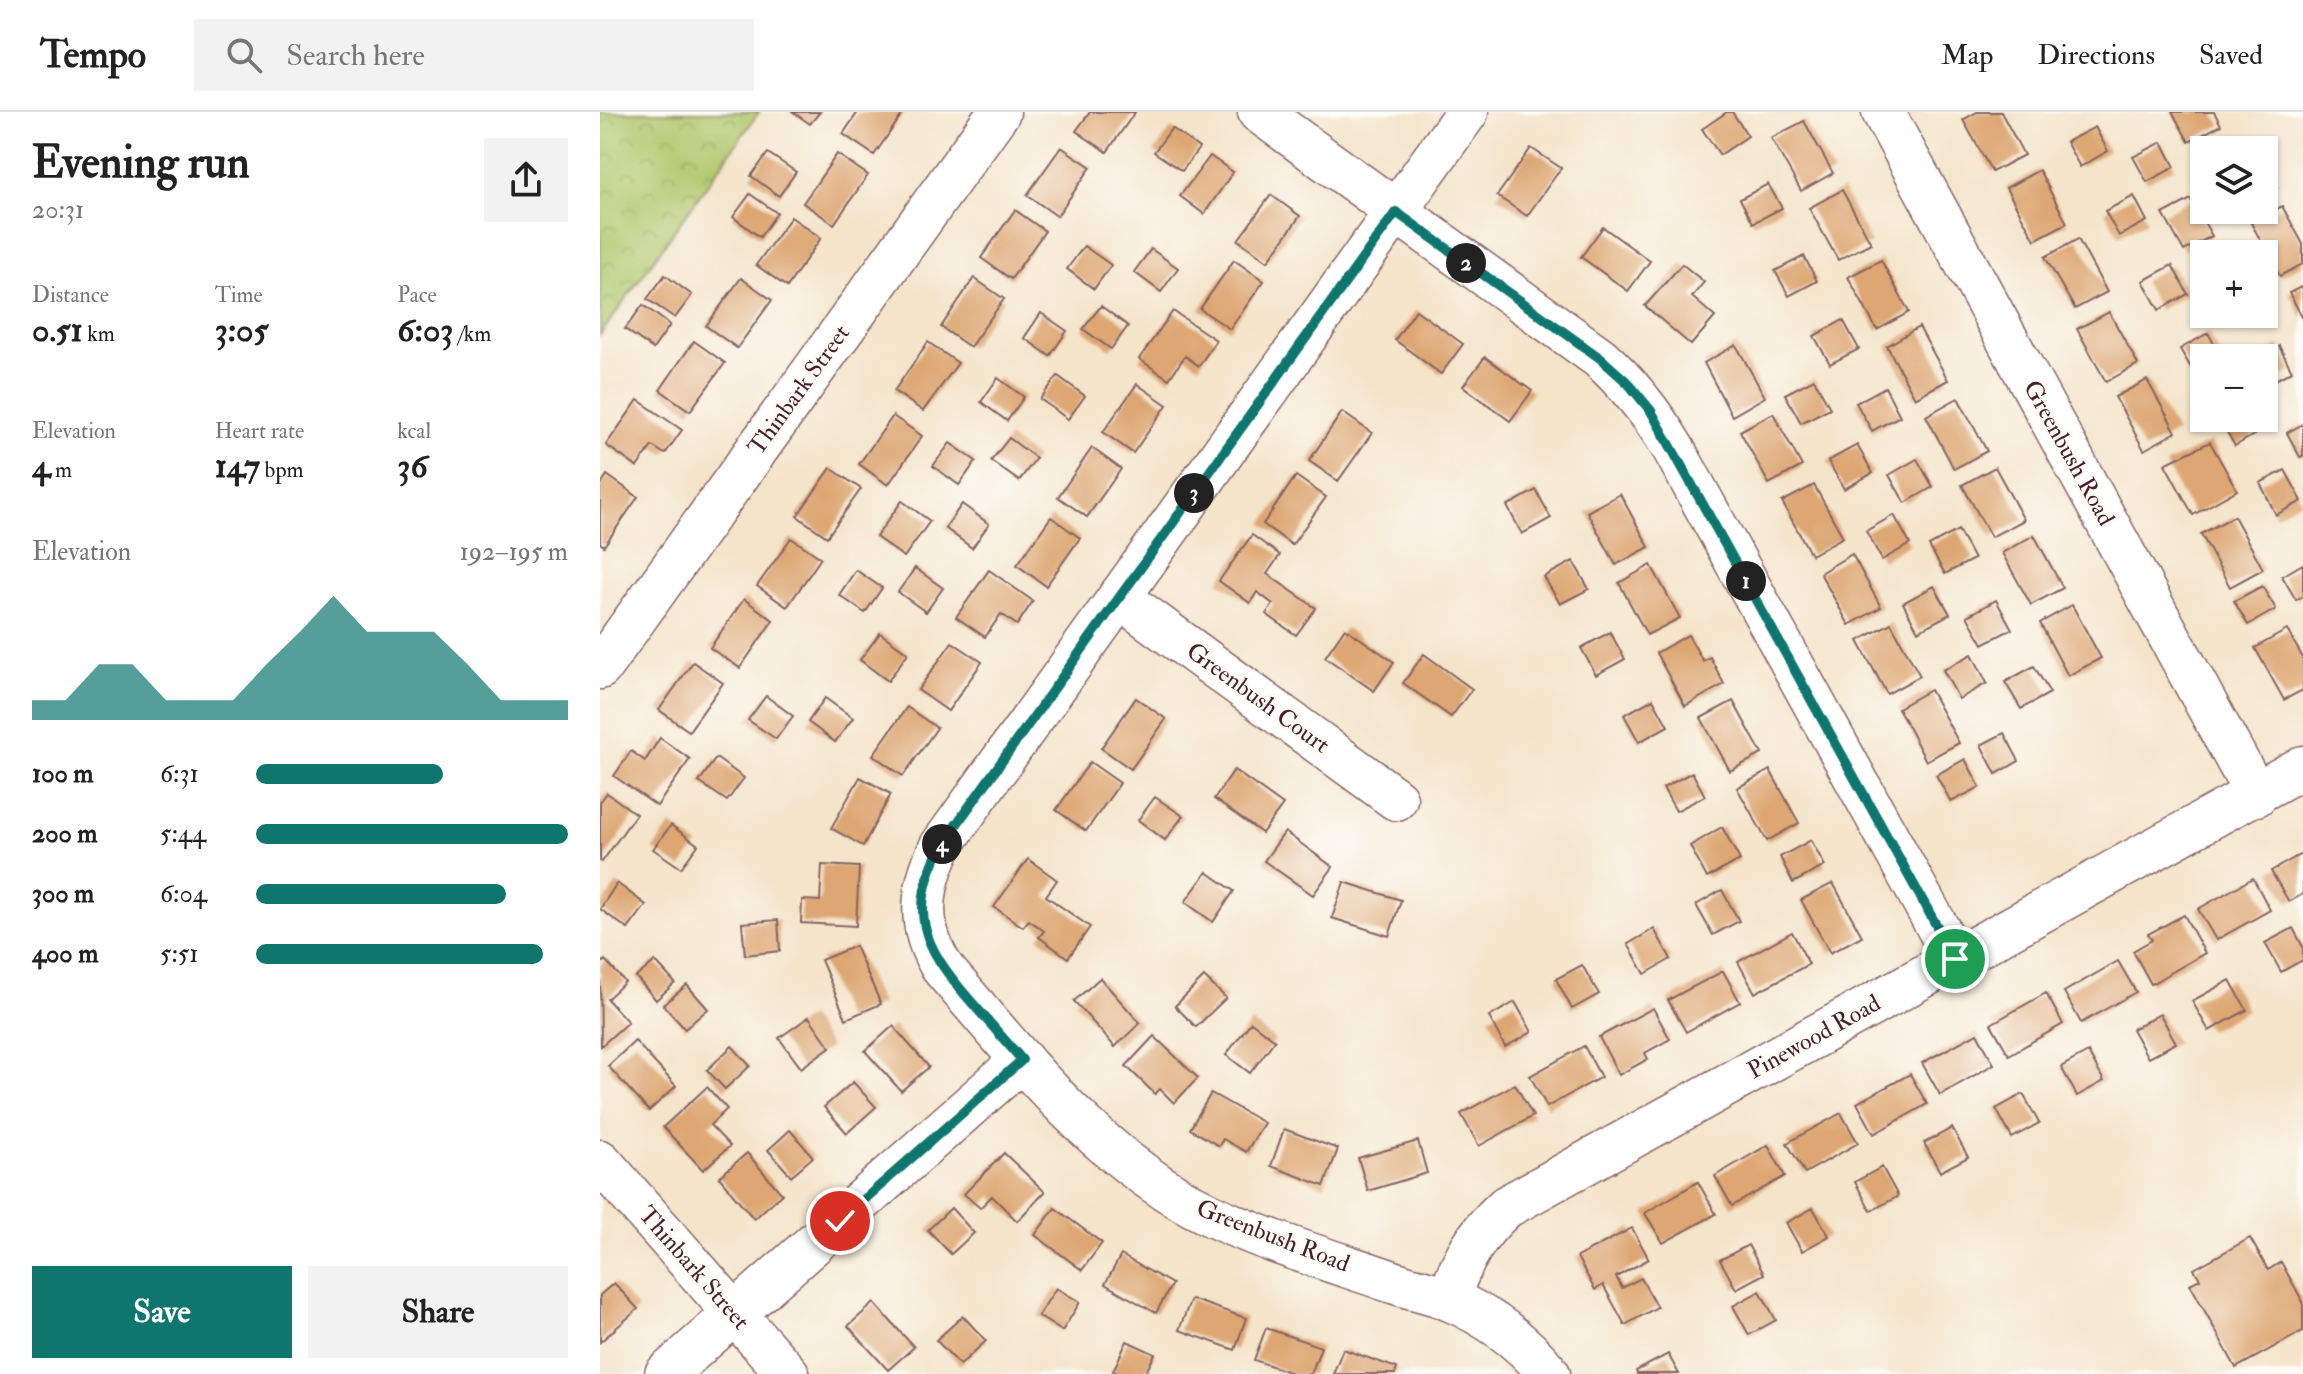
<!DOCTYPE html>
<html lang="en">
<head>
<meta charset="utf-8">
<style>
  :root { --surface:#fff; --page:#f2f2f2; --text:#222; --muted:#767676; --line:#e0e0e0; --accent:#0f766e }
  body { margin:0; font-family:"IM FELL Double Pica",serif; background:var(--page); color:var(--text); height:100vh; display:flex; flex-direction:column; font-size:30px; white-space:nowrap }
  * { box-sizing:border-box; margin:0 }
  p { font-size:26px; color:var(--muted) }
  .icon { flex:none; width:44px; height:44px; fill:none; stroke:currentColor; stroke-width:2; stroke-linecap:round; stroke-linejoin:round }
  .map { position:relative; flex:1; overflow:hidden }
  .side { display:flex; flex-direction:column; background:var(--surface); width:600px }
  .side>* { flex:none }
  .fabs { position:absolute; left:1590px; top:24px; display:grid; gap:16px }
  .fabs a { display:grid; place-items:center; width:88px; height:88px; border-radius:0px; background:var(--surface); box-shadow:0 2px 6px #0004; font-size:40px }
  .pin { position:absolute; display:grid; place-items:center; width:68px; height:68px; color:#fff; margin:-34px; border:4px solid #fff; border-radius:50%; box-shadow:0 2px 8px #0007 }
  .km { position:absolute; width:40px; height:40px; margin:-20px; border-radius:50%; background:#222; color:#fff; font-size:22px; line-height:40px; text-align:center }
  .round { display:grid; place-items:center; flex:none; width:84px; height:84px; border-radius:0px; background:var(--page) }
  .head { display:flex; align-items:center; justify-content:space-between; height:136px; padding:0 32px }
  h1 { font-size:44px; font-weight:700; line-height:60px }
  .figures { display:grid; grid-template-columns:repeat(3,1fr); gap:12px; height:136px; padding:8px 32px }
  .figures div { display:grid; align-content:center }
  .figures b { font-size:34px; font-weight:700 }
  .figures small { font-size:22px; font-weight:400 }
  .figures p { font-size:22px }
  .chart { height:224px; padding:16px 32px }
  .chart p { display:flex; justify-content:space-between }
  .chart svg { width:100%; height:144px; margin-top:8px; fill:var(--accent); opacity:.7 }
  .primary-button { display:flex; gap:16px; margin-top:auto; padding:16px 32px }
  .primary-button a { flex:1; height:92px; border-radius:0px; background:var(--accent); color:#fff; font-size:32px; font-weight:700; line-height:92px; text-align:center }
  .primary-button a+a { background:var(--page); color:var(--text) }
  ul { padding:0 32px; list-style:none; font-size:26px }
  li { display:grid; grid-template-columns:128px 96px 1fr; align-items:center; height:60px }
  li i { height:20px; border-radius:10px; background:var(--accent) }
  header { display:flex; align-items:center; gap:48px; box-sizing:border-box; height:112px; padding:0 40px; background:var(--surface); border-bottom:2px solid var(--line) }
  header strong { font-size:38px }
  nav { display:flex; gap:44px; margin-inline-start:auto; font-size:28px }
  .search { width:560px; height:72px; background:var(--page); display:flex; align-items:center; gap:20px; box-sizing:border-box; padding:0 28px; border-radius:0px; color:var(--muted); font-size:30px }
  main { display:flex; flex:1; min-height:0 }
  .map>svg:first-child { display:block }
  .park { fill:url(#park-crowns); stroke:#7e744c; stroke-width:2 }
  .building { fill:#dda672 }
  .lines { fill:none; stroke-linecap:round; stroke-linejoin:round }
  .minor-casing { stroke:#866463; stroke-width:45 }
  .minor { stroke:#fff; stroke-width:42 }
  .route-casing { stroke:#fff; stroke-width:16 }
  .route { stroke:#0f766e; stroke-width:10 }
  .labels { text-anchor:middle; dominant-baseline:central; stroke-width:7; stroke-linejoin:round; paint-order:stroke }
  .street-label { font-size:24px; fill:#4a1f2b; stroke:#fdfcf7 }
</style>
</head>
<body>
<header>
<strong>Tempo</strong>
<div class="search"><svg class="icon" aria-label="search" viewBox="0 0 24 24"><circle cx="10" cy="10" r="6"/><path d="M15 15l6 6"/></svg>Search here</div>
<nav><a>Map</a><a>Directions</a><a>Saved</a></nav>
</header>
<main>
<section class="side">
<div class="head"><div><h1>Evening run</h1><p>20:31</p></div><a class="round"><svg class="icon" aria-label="share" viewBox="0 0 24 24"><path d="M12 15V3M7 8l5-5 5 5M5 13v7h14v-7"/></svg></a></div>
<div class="figures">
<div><p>Distance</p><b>0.51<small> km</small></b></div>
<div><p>Time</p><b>3:05</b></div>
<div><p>Pace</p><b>6:03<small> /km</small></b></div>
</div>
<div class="figures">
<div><p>Elevation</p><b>4<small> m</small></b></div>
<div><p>Heart rate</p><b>147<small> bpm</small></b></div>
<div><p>kcal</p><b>36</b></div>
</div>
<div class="chart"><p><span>Elevation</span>192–195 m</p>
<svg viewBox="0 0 160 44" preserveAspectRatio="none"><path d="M0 44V38L10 38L20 27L30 27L40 38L50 38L60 38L70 27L80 17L90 6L100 17L110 17L120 17L130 27L140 38L150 38L160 38V44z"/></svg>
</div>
<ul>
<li><b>100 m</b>6:31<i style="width:60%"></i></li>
<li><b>200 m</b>5:44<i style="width:100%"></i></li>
<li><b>300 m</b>6:04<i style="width:80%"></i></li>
<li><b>400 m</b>5:51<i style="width:92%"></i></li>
</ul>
<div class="primary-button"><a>Save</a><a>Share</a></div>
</section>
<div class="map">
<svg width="1703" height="1262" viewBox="0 0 1703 1262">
  <defs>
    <pattern id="park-crowns" width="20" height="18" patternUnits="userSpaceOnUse" patternTransform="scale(2)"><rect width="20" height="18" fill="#b1c86d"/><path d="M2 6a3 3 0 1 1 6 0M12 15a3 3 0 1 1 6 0" fill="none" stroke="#9aab5f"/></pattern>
  </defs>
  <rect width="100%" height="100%" fill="#fdfcf7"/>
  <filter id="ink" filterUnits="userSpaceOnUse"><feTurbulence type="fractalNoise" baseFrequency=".0125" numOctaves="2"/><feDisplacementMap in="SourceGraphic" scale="16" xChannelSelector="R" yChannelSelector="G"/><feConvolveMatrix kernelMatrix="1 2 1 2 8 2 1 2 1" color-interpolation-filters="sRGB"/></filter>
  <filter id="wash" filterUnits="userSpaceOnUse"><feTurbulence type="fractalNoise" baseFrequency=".006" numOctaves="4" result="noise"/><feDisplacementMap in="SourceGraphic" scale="32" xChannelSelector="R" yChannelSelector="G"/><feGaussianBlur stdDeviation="1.8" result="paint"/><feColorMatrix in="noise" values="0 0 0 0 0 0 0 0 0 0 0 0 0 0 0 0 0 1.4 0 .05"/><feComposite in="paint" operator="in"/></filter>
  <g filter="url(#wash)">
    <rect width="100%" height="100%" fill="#f4e4ca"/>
    <polygon class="park" points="0,0 159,0 0,223"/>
    <g id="blocks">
      <g class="building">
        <polygon points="193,0 220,0 210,12"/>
        <polygon points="258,0 304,0 274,43 243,22"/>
        <polygon points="490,0 535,0 507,40 476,19"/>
        <polygon points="1127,0 1132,0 1148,24 1120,43 1102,17"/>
        <polygon points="1377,0 1401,0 1424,43 1392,60 1363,8"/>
        <polygon points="1572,0 1614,0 1621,13 1589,30"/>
        <polygon points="1204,9 1233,61 1201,79 1171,26"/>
        <polygon points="1495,15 1508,39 1480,55 1466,30"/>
        <polygon points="572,16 599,36 582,59 554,40"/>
        <polygon points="1647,23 1656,38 1620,38"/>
        <polygon points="1562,30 1575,55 1547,70 1533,45"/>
        <polygon points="461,35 491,55 457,104 427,83"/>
        <polygon points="931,36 961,56 927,104 897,84"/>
        <polygon points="168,41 196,60 179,84 151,64"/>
        <polygon points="237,42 268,63 234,112 203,91"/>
        <polygon points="610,44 633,60 604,102 580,84"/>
        <polygon points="1664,53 1677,76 1664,83"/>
        <polygon points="1439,58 1467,111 1435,128 1406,76"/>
        <polygon points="1168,72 1182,96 1153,111 1140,87"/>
        <polygon points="1242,78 1271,131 1238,148 1209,96"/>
        <polygon points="150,82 177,101 160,125 133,105"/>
        <polygon points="671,83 700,104 668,149 638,128"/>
        <polygon points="1534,84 1547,109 1519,124 1505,99"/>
        <polygon points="1591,87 1612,124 1584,139 1563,102"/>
        <polygon points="1682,94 1703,132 1703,152 1680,164 1651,111"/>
        <polygon points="415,98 445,119 411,167 381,146"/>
        <polygon points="191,105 221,126 187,175 156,153"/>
        <polygon points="1003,115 1050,149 1028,179 981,145"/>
        <polygon points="1478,127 1507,180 1475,197 1445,145"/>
        <polygon points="484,134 511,153 494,177 467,157"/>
        <polygon points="551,137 578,156 561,180 534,160"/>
        <polygon points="1204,144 1217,169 1189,184 1175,159"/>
        <polygon points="634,148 664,169 630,217 600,197"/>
        <polygon points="1281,148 1309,200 1277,218 1248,165"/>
        <polygon points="1082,152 1104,170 1092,185 1115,205 1091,233 1045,194"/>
        <polygon points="1572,153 1588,182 1559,198 1543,169"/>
        <polygon points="65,163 92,183 75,206 47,187"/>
        <polygon points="141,166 172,188 137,236 106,214"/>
        <polygon points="374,166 404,187 370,235 341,215"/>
        <polygon points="1703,174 1703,206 1689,181"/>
        <polygon points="43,193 70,213 53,237 25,217"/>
        <polygon points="501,194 528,214 511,237 483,217"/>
        <polygon points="816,198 863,232 841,262 795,228"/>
        <polygon points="573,199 616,228 599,254 585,244 569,267 539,247"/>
        <polygon points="1509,200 1538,252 1506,270 1477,217"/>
        <polygon points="441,201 467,219 450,244 424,226"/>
        <polygon points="1243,208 1259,237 1230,252 1214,224"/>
        <polygon points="1319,215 1348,268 1315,286 1287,234"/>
        <polygon points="1608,221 1622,246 1604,246 1604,256 1594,261 1580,237"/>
        <polygon points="94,229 125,251 90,299 60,278"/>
        <polygon points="328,230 358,251 323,299 294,279"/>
        <polygon points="1136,233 1165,285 1132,304 1104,251"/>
        <polygon points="1679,234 1692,259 1664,274 1664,246 1658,246"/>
        <polygon points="885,245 932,279 910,309 863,274"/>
        <polygon points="458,264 485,284 468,307 440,287"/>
        <polygon points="398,266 424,285 407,309 381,290"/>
        <polygon points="1214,267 1230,296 1201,311 1185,282"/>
        <polygon points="1547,268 1576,320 1544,338 1515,285"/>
        <polygon points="537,272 567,293 533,341 503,320"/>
        <polygon points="1285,275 1300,304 1272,319 1256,291"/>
        <polygon points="1358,286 1387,339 1354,357 1326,304"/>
        <polygon points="38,288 82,318 65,342 52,334 37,355 6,333"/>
        <polygon points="742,300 772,321 738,369 709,349"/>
        <polygon points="1173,301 1202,354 1169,372 1140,319"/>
        <polygon points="293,304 322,324 288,373 259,352"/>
        <polygon points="1628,306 1656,306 1662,318 1635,334 1621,310"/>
        <polygon points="1703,312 1703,344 1700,345 1687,321"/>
        <polygon points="409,326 436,346 419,369 391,349"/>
        <polygon points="1610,330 1637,378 1593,403 1565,352"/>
        <polygon points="350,331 376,349 359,373 333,354"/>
        <polygon points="1257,333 1273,361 1244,377 1228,349"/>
        <polygon points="492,336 521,357 487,405 458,385"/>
        <polygon points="1317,347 1333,375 1305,391 1289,363"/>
        <polygon points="1395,355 1424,408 1391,425 1362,373"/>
        <polygon points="231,356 261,377 227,425 197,404"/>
        <polygon points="1685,358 1702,389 1676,403 1660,371"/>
        <polygon points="7,363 38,385 4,434 0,431 0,374"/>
        <polygon points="696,364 726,385 692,433 663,412"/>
        <polygon points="1214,373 1243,425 1211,443 1182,390"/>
        <polygon points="936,378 951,406 922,422 907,394"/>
        <polygon points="1020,382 1049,435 1016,453 987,400"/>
        <polygon points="302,389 330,409 304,445 276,425"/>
        <polygon points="362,392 389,412 372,436 345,416"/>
        <polygon points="1294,403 1310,432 1282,448 1266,419"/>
        <polygon points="1634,404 1663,457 1630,475 1601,422"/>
        <polygon points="451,405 480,426 446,474 417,453"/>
        <polygon points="1358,418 1374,447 1345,462 1329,434"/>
        <polygon points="652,423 680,443 667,462 716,496 696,523 666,502 673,492 657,480 650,491 619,469"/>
        <polygon points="1434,423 1463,476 1431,493 1402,441"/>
        <polygon points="191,426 221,446 187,495 157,474"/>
        <polygon points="1252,442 1281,495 1249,513 1220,461"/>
        <polygon points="973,449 989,477 960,492 944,465"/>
        <polygon points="1703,452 1703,484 1696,488 1682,464"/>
        <polygon points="1051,453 1080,506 1047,523 1019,471"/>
        <polygon points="315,456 343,476 326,500 298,480"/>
        <polygon points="256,458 282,476 265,501 239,483"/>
        <polygon points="389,458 433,489 417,513 401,502 385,525 356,505"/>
        <polygon points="1334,474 1350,502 1318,519 1303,491"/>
        <polygon points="1662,474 1676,497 1648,513 1634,489"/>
        <polygon points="144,487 173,508 140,556 110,536"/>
        <polygon points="1396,488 1412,517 1383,532 1367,504"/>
        <polygon points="1472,493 1501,546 1468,564 1440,511"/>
        <polygon points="1291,511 1320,564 1287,582 1258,529"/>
        <polygon points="745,516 794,550 774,579 725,545"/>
        <polygon points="1687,518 1703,546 1703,578 1684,588 1655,536"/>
        <polygon points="1010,520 1025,547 996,563 981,536"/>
        <polygon points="280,521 308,541 288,569 260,548"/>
        <polygon points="1088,523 1103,549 1110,545 1124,572 1085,594 1056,541"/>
        <polygon points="352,530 382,550 348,599 318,578"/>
        <polygon points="824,542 872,577 851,605 803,571"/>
        <polygon points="1372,542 1387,571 1359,587 1343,558"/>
        <polygon points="93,550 123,571 89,619 59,598"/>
        <polygon points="1434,554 1450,581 1421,597 1405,570"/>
        <polygon points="1330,578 1359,631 1326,649 1298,596"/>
        <polygon points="166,584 193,604 176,627 148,608"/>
        <polygon points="225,586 253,606 235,630 208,610"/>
        <polygon points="536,586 566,607 531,657 501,636"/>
        <polygon points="1053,587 1068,614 1039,630 1024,603"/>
        <polygon points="1133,589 1162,642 1130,659 1101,606"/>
        <polygon points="307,595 337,616 303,664 273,643"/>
        <polygon points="1404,621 1419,649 1396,662 1381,633"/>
        <polygon points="60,626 90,647 57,694 14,664 31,639 45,649"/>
        <polygon points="116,646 144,666 127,689 99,670"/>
        <polygon points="1365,647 1380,675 1351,690 1336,663"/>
        <polygon points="490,650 520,671 486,719 456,698"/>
        <polygon points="634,658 683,693 662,721 614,687"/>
        <polygon points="1170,658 1199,711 1167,729 1137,676"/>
        <polygon points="1092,660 1105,684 1076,699 1063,676"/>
        <polygon points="260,665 291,682 263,734 231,716"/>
        <polygon points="7,681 36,702 2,750 0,749 0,690"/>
        <polygon points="555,685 583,704 565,728 538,708"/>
        <polygon points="71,713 98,733 81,756 53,737"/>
        <polygon points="1122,715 1140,748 1107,766 1090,734"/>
        <polygon points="685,720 733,755 713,783 664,749"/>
        <polygon points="1211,728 1225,754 1193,771 1180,745"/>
        <polygon points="1703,741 1703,782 1689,790 1671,759"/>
        <polygon points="428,747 457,768 446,784 490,815 468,846 439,825 444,819 429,808 423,815 394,795"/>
        <polygon points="222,753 259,755 256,814 201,811 202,788 220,789"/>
        <polygon points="607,760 634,779 613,810 585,790"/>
        <polygon points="1653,766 1670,798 1616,828 1598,797"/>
        <polygon points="744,770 801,788 789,824 732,806"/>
        <polygon points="17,771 46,793 28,817 0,797"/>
        <polygon points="1233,771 1262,824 1230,841 1201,788"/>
        <polygon points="1122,778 1139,809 1113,823 1096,793"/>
        <polygon points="1584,803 1605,841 1551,872 1533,839 1552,828 1548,822"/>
        <polygon points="178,808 180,839 145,843 142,811"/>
        <polygon points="1693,816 1703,835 1703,848 1681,860 1665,831"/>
        <polygon points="1054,817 1071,847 1045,862 1028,832"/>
        <polygon points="1192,820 1209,852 1155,881 1138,850"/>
        <polygon points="255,834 281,892 246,907 221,848"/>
        <polygon points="5,848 25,870 7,887 28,910 1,934 0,853"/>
        <polygon points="55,849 75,871 56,888 36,865"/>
        <polygon points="1518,849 1536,880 1481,911 1464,880"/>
        <polygon points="982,853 999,882 972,897 956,867"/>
        <polygon points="1123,859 1140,890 1086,920 1068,888"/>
        <polygon points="604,865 626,886 596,915 575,894"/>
        <polygon points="500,866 540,911 515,935 474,889"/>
        <polygon points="1630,868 1647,898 1609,919 1592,889"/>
        <polygon points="87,873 108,897 85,917 63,893"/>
        <polygon points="1446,881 1463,912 1409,943 1391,912"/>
        <polygon points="915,890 932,920 905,935 889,905"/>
        <polygon points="1053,896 1070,927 1045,941 1048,947 1019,963 999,925"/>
        <polygon points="1560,902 1576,931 1548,946 1532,917"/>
        <polygon points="209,905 230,935 201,956 179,926"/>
        <polygon points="651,910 675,928 650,961 626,943"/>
        <polygon points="293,914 329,955 301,979 265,939"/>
        <polygon points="1377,921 1394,952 1340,983 1322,951"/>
        <polygon points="554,924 598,966 574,991 560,977 555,982 526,954"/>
        <polygon points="35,929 76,974 49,999 8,954"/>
        <polygon points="132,934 150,954 125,977 107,958"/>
        <polygon points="984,934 1001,965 947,995 930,964"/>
        <polygon points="1488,940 1504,969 1477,984 1461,955"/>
        <polygon points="1310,962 1327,992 1274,1022 1257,991"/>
        <polygon points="253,970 276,995 247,1021 224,995"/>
        <polygon points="915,972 933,1004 879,1034 861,1002"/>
        <polygon points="107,975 127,997 110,1013 130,1034 103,1058 63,1015"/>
        <polygon points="611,981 664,1011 646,1040 623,1027 619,1034 590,1017"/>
        <polygon points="1423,982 1439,1011 1412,1026 1396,997"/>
        <polygon points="1241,1001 1258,1031 1205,1061 1187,1031"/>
        <polygon points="1352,1016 1368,1045 1340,1060 1324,1031"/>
        <polygon points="684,1017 738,1037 724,1074 671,1054"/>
        <polygon points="190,1018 213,1045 191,1064 168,1038"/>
        <polygon points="818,1029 827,1061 768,1079 758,1046"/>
        <polygon points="1168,1033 1185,1064 1132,1094 1115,1064"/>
        <polygon points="147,1041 182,1082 154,1107 119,1065"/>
        <polygon points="404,1041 445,1080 417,1109 392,1084 380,1096 364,1082"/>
        <polygon points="1282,1055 1298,1084 1271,1099 1255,1070"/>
        <polygon points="1098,1070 1116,1102 1063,1131 1045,1101"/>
        <polygon points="351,1096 374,1121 351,1142 328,1118"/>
        <polygon points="455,1096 502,1131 482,1158 435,1123"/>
        <polygon points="1213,1096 1229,1124 1202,1139 1186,1111"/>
        <polygon points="1032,1116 1049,1147 1016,1165 1022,1176 1041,1166 1057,1195 1025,1213 1003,1173 995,1178 977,1145"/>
        <polygon points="1650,1126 1668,1158 1681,1150 1703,1190 1703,1219 1636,1256 1590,1172 1600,1167 1594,1157"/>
        <polygon points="1148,1133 1164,1162 1136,1177 1120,1148"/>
        <polygon points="521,1143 572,1172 556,1201 505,1172"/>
        <polygon points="14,1171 38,1197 0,1230 0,1183"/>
        <polygon points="456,1176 480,1190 462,1219 438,1204"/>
        <polygon points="1160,1179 1176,1208 1149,1223 1133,1194"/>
        <polygon points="591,1187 646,1206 635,1238 579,1218"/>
        <polygon points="274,1191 314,1235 288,1258 248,1214"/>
        <polygon points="363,1204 386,1229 360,1253 336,1228"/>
        <polygon points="666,1216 721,1235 711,1262 695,1262 654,1248"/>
        <polygon points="527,1229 555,1242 545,1262 520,1262 513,1259"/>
        <polygon points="743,1237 797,1256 795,1262 733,1262"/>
        <polygon points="1068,1242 1079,1262 1037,1262 1036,1259"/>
      </g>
    </g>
  </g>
  <g filter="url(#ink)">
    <use href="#blocks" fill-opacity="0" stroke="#866463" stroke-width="2"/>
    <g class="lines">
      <defs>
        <g id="minor">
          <path d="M659 0 1000 246C1030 273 1052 301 1073 336L1355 847"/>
          <path d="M867 0 341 734C320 776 316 817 344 858 423 949 498 1048 609 1102 666 1130 736 1150 796 1171 813 1177 832 1180 848 1187 888 1204 923 1229 949 1262"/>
          <polyline points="1283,0 1656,683"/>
          <polyline points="519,485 796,687"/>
          <polyline points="0,556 399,0"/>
          <polyline points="0,1049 188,1262"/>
          <path d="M848 1187C862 1148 875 1123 906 1095L1703 655"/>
          <polyline points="66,1262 422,948"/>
        </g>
      </defs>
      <use href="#minor" class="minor-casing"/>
      <use href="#minor" class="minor"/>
    </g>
  </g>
  <g class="lines" filter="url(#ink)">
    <defs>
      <path id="route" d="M240 1109 422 948C404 927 386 907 368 886 322 833 308 800 341 734L796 100 1000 246 1028 271 1051 299 1355 847"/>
    </defs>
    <use href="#route" class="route-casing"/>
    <use href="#route" class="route"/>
  </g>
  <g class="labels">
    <g class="street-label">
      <text transform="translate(199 278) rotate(-54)">Thinbark Street</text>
      <text transform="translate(1469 341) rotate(61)">Greenbush Road</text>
      <text transform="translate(658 586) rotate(36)">Greenbush Court</text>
      <text transform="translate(1214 925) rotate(-29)">Pinewood Road</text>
      <text transform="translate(673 1124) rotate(21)">Greenbush Road</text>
      <text transform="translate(94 1156) rotate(49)">Thinbark Street</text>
    </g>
  </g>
</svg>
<div class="fabs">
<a><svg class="icon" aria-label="layers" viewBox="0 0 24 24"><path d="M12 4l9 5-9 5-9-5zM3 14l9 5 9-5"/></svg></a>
<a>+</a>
<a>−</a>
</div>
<div class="pin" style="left:1355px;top:847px;background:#1e9e55"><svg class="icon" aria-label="arrive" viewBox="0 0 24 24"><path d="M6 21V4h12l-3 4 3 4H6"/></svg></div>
<div class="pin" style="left:240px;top:1109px;background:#d93025"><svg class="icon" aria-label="check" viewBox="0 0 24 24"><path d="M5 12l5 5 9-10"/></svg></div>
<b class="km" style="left:1146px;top:469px">1</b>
<b class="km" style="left:866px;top:151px">2</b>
<b class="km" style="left:594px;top:381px">3</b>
<b class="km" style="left:342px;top:732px">4</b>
</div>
</main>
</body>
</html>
